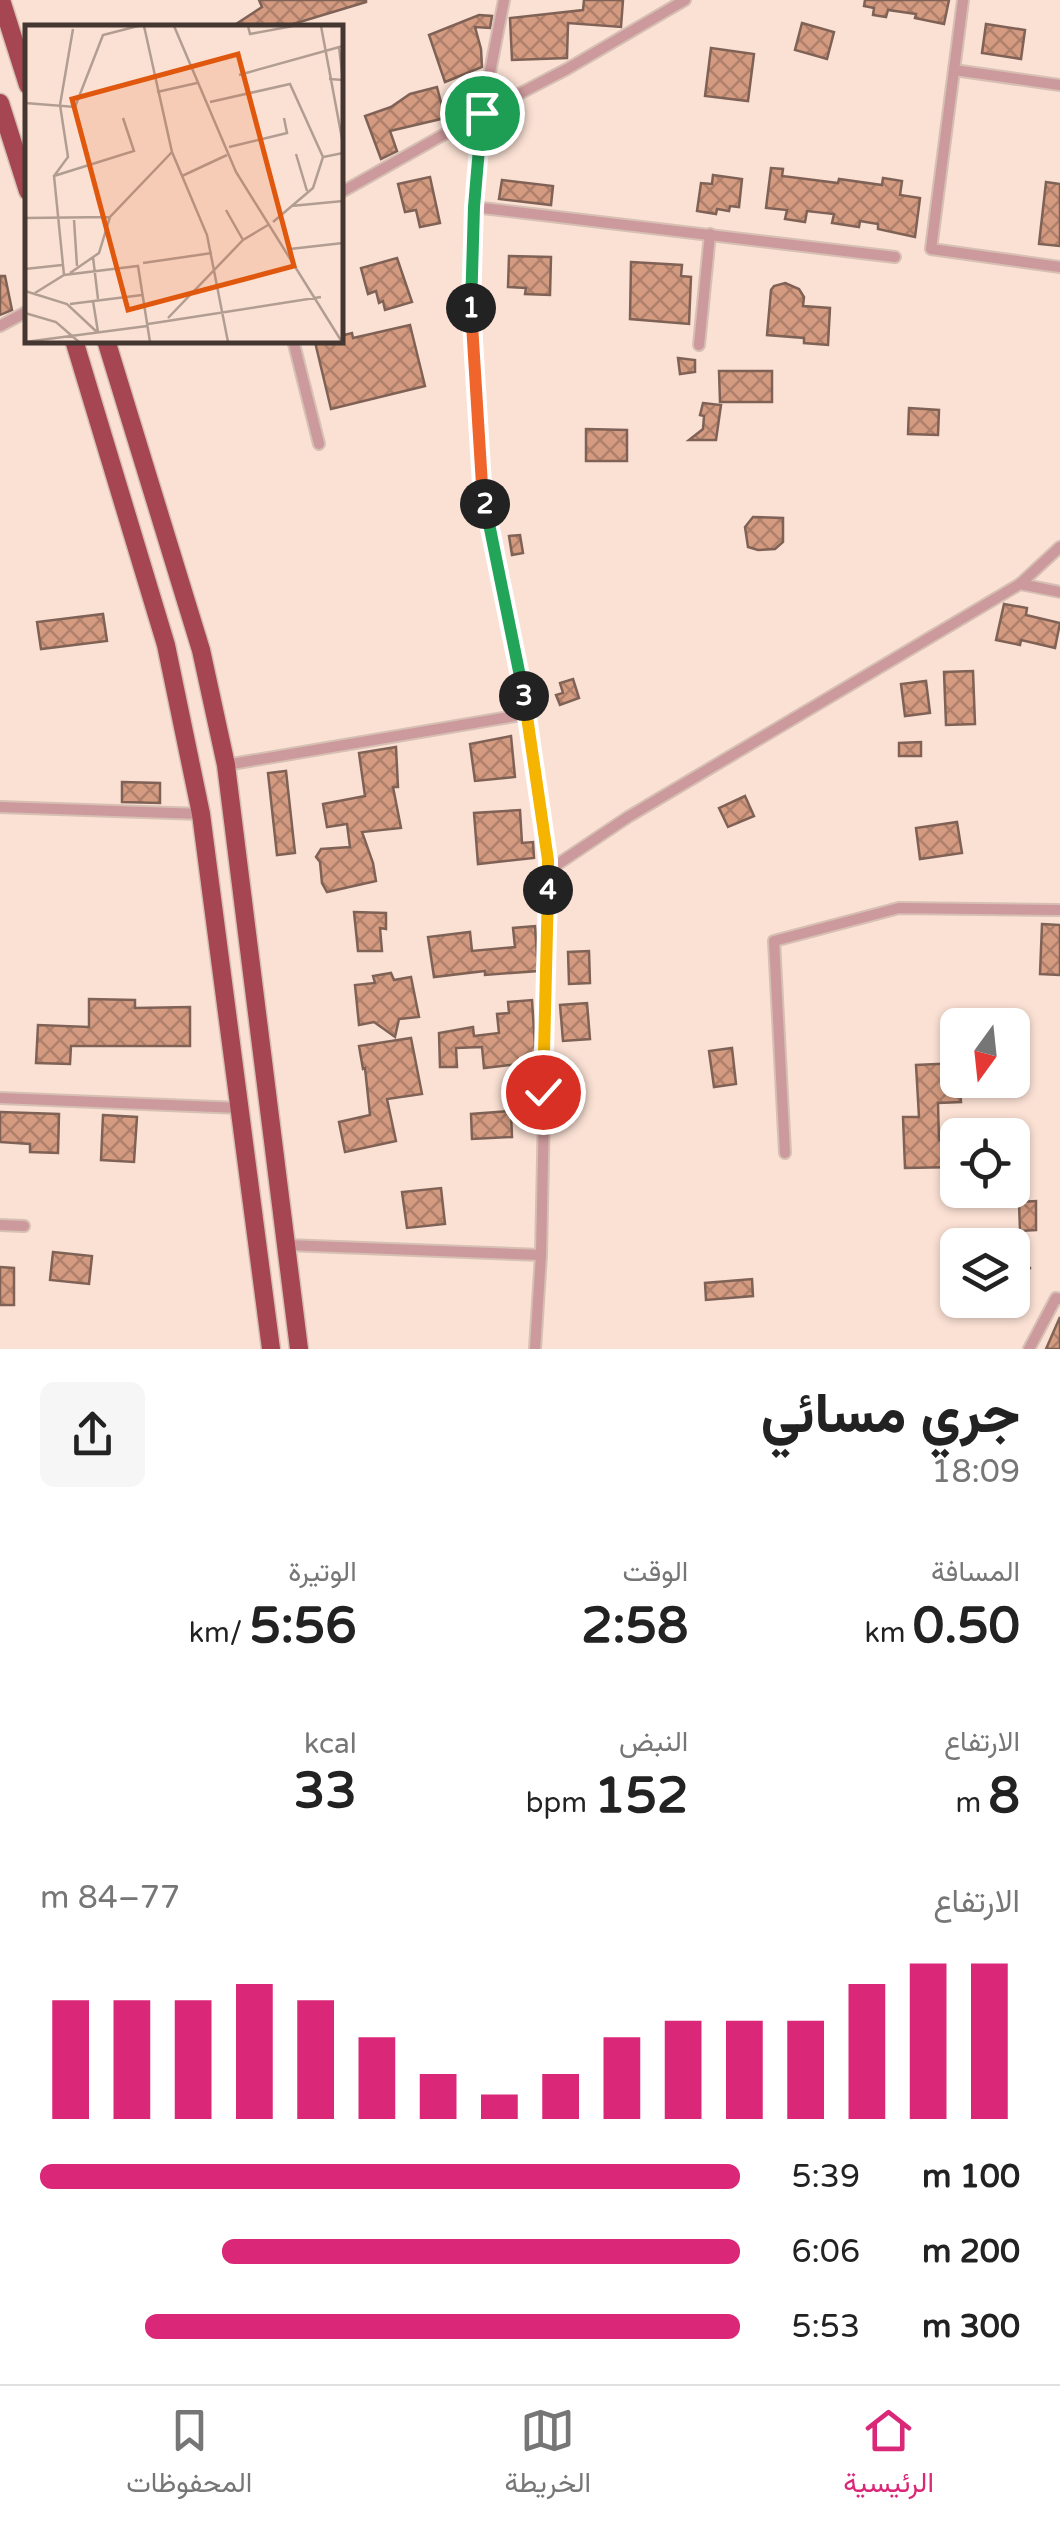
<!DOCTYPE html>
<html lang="ar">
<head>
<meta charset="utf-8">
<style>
  :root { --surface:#fff; --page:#f6f6f6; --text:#222; --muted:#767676; --line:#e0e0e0; --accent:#db2777 }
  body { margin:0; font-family:"Varela Round",Vazirmatn,sans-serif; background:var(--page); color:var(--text); direction:rtl; height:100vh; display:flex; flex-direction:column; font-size:38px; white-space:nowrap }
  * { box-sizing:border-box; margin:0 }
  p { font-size:32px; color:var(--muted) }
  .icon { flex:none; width:55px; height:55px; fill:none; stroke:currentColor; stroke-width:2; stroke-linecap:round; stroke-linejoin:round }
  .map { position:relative; height:1349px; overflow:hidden; direction:ltr }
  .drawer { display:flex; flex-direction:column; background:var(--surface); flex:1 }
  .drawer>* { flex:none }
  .needle { width:65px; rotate:195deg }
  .controls { position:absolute; left:940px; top:1008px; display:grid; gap:20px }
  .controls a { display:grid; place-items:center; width:90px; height:90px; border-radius:15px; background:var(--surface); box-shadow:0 2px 8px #0004; font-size:50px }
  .pin { position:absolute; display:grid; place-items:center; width:85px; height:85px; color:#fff; margin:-42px; border:5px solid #fff; border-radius:50%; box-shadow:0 2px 10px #0007 }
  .km { position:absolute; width:50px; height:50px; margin:-25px; border-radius:50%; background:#222; color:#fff; font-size:28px; line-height:50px; text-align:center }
  .round { display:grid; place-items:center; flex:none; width:105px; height:105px; border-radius:15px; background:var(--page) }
  .overview { display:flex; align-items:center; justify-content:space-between; height:170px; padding:0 40px }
  h1 { font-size:55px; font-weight:800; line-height:75px }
  .metrics { display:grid; grid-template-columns:repeat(3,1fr); gap:15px; height:170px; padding:10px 40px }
  .metrics div { display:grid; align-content:center }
  .metrics b { font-size:50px; font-weight:800 }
  .metrics small { font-size:28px; font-weight:400 }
  .metrics p { font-size:28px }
  .chart { height:280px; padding:20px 40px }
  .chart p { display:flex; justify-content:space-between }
  .chart svg { width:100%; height:180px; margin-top:10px; stroke:var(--accent); stroke-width:6 }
  ul { padding:0 40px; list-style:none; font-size:32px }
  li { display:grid; grid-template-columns:160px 120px 1fr; align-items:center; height:75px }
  li i { height:25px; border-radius:12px; background:var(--accent) }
  .tab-bar { display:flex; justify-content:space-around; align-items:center; height:140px; border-top:2px solid var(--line); background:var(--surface); font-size:28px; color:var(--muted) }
  .tab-bar a { display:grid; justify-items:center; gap:5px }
  .tab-bar .selected { color:var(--accent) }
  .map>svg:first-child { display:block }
  .building { fill:url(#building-cross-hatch); stroke:#7f6255; stroke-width:2.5 }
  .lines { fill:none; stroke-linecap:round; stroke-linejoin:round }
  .minor-casing { stroke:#d6bfb3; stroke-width:14 }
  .trunk-casing { stroke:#d6bfb3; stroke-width:21 }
  .minor { stroke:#cc999c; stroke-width:10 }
  .trunk { stroke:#a64652; stroke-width:18 }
  .split-1-casing { stroke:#fff; stroke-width:20 }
  .split-2-casing { stroke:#fff; stroke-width:20 }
  .split-3-casing { stroke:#fff; stroke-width:20 }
  .split-4-casing { stroke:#fff; stroke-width:20 }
  .split-5-casing { stroke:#fff; stroke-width:20 }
  .split-1 { stroke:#22a559; stroke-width:12 }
  .split-2 { stroke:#f0652b; stroke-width:12 }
  .split-3 { stroke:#22a559; stroke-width:12 }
  .split-4 { stroke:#f5b400; stroke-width:12 }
  .split-5 { stroke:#f5b400; stroke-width:12 }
  .inset-road { fill:none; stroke:#b29d93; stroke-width:2.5 }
  .view { fill:#e0570e; fill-opacity:0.15; stroke:#e0570e; stroke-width:5 }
  .inset-edge { fill:none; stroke:#443731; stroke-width:5 }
</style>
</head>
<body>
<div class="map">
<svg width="1060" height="1349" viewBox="0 0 1060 1349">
  <defs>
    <pattern id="building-cross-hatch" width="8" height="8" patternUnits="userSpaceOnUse" patternTransform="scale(2.5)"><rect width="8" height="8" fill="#d49b81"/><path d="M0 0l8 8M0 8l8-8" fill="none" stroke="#ae7f6a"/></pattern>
  </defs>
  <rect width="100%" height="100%" fill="#fbe1d4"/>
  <g class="building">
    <polygon points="259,0 366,0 366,2 280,28 230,28 262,7"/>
    <polygon points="584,0 623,0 621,27 568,23 567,58 512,60 510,18 583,10"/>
    <polygon points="865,0 949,0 944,24 915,18 916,14 888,10 886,17 873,15 874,8 864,6"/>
    <polygon points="479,15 492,16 490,28 475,27 481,49 482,67 445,82 429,35"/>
    <polygon points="802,23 834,32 827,59 795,50"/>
    <polygon points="986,24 1025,30 1021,59 982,53"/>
    <polygon points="711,48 754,54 748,101 705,96"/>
    <polygon points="437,87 445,118 390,131 397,151 381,159 365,116 391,107 410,94"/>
    <polygon points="771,168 783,169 782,176 838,183 839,179 882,185 883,178 902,181 900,195 920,198 915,237 878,229 878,224 860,221 859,227 832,223 834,214 807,211 805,222 785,219 787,210 766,208"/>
    <polygon points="713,175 742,179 739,207 730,206 729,211 717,209 716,214 697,211 701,183 712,184"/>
    <polygon points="430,177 440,223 420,227 416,210 405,212 398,184"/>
    <polygon points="502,180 553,186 551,205 499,199"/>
    <polygon points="1046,182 1060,184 1060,246 1039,244"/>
    <polygon points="509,256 551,257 550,295 525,294 526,288 508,287"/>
    <polygon points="397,258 412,302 385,310 383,301 379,303 376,291 368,294 361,268"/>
    <polygon points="631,262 682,265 681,276 691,277 689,324 630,319"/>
    <polygon points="0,276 5,276 12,310 0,315"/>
    <polygon points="785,283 799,289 804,297 803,306 830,308 828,345 804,343 804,338 767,335 771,290 774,286"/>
    <polygon points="410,325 425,386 331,409 315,342 340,340 340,336 352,333 353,338"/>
    <polygon points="678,358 695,360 695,372 680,374"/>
    <polygon points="719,371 772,371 772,402 720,402"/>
    <polygon points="703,403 721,405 716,440 689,440 703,429 704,416 700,415"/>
    <polygon points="909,408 939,410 938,435 908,434"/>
    <polygon points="586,429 627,430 627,461 586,461"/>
    <polygon points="753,517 783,518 783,542 775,549 758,550 748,547 745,527"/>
    <polygon points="520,535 523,553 512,555 509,536"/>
    <polygon points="1004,604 1027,608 1026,615 1060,623 1055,648 1021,640 1020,645 996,640"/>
    <polygon points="103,614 107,641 41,649 37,622"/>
    <polygon points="973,671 975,724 946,725 944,672"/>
    <polygon points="573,679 579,698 560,705 556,695 563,693 560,683"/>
    <polygon points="926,681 930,713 905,716 901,684"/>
    <polygon points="511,736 515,777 475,781 470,744"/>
    <polygon points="921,742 921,756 899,756 899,743"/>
    <polygon points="396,747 398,787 393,787 401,828 362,832 373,863 376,881 327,892 322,883 320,862 316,857 321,849 350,847 347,824 327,827 323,804 365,796 359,753"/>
    <polygon points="286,771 295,853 277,855 268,773"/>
    <polygon points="122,782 160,783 160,803 122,802"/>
    <polygon points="745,796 754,816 728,827 719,808"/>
    <polygon points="520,810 522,843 533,842 534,858 478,864 474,813"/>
    <polygon points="957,822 962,853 920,859 916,828"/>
    <polygon points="354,912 386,913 386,929 380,928 382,951 358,951"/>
    <polygon points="1042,924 1060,925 1060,975 1040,974"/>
    <polygon points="535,926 538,971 485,975 485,971 434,977 428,937 470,932 472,951 515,947 513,928"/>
    <polygon points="589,951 590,983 569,984 568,952"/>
    <polygon points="391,973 394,980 411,977 419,1017 399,1019 395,1037 374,1022 359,1025 355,985 375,983 373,976"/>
    <polygon points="89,999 135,1000 135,1008 190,1007 190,1046 71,1046 70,1064 36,1063 38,1025 89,1027"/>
    <polygon points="532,1000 536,1062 484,1068 482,1047 456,1048 457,1067 440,1067 439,1033 473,1027 474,1036 499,1033 497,1014 509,1013 508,1002"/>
    <polygon points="587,1003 590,1039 563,1041 560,1005"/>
    <polygon points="411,1038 422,1094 387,1099 396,1141 345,1152 339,1122 370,1115 365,1068 363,1069 359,1046"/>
    <polygon points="732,1048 736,1084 714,1087 709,1051"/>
    <polygon points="958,1063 961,1102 938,1103 939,1140 958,1140 958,1167 905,1168 903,1117 919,1117 916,1065"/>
    <polygon points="511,1111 512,1137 472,1139 471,1114"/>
    <polygon points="0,1112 59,1114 58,1153 30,1152 30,1144 0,1142"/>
    <polygon points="103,1115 137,1117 134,1162 101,1160"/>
    <polygon points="441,1188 445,1224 407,1228 402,1192"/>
    <polygon points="1036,1201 1036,1230 1020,1231 1019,1202"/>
    <polygon points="1012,1247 1030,1268 1012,1291"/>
    <polygon points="53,1252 92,1256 89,1284 50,1280"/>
    <polygon points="0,1267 14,1268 14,1305 0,1305"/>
    <polygon points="752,1279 753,1296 706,1300 705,1283"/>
    <polygon points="1060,1317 1060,1349 1046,1349"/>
  </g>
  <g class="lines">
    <defs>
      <g id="minor">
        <polyline points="504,0 482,113 474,207 471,323 482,485 527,714 549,870 541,1255 535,1349"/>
        <polyline points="963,0 931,249 1060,267"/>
        <polyline points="954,70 1060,85"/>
        <polyline points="340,193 482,113 567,69 685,0"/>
        <polyline points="474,207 895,257"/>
        <polyline points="0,326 28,311"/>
        <polyline points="293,340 319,444"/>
        <polyline points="699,345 710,234"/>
        <polyline points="1020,584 1060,592"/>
        <polyline points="226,765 527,714"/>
        <polyline points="0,807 201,814"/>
        <polyline points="549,870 628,817 1020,584 1060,547"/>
        <polyline points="0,1098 240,1108"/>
        <polyline points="785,1153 774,941 899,908 1060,910"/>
        <polyline points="0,1225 24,1226"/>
        <polyline points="287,1245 541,1255"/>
        <polyline points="1029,1349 1056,1298 1060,1299"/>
      </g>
      <g id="trunk">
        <polyline points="1,0 28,85"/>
        <polyline points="0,103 28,191"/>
        <polyline points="74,340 166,645 201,814 271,1349"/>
        <polyline points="106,340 201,650 226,765 299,1349"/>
      </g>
    </defs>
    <use href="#minor" class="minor-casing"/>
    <use href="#trunk" class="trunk-casing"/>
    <use href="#minor" class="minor"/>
    <use href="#trunk" class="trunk"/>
  </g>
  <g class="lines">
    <defs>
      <polyline id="split-1" points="471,308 474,207 482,113"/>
      <polyline id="split-2" points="471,308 482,485 485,504"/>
      <polyline id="split-3" points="485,504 524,696"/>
      <polyline id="split-4" points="524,696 548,860 548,890"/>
      <polyline id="split-5" points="543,1092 548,890"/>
    </defs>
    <use href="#split-1" class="split-1-casing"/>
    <use href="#split-2" class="split-2-casing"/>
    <use href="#split-3" class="split-3-casing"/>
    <use href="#split-4" class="split-4-casing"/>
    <use href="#split-5" class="split-5-casing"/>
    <use href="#split-1" class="split-1"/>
    <use href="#split-2" class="split-2"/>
    <use href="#split-3" class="split-3"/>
    <use href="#split-4" class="split-4"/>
    <use href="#split-5" class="split-5"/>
  </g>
  <g transform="translate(25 25)">
    <rect width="318" height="318" fill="#fbe1d4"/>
    <path class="inset-road" d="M119 1 147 127 182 210 203 317M149 1 211 147 317 317M223 1 225 9 268 1M296 1 318 119M214 50 318 21M304 54 318 55 314 22M132 67 172 58M185 77 265 59 298 132M0 78 50 82 78 10 113 1M204 122 262 108 259 93M271 129 282 166M29 151 43 132 35 80 48 4M157 151 202 130M266 181 318 176M201 185 218 215M0 193 85 192M49 195 52 241M248 197 288 163 298 132 318 128M265 224 318 218M68 232 73 274M118 238 187 228M0 244 37 240M45 248 74 228 85 192 147 127M39 250 29 151 109 126 98 93M0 266 42 279 73 308M10 268 39 250 113 241 125 317M68 276 73 307M45 279 117 270M0 288 31 297 54 317M143 293 218 215 243 200M123 299 296 272M0 317 122 301"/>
    <path class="view" d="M213 29 269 241 103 285 47 74Z"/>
    <rect width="318" height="318" class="inset-edge"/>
  </g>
</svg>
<div class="controls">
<a><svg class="needle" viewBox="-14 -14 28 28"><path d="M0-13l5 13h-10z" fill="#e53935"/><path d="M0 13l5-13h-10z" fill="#767676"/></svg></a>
<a><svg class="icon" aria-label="locate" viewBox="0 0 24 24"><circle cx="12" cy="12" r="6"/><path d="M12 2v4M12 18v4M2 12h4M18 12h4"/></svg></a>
<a><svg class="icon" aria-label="layers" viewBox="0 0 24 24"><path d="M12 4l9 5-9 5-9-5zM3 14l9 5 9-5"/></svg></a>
</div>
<div class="pin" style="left:482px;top:113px;background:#1e9e55"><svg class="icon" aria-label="arrive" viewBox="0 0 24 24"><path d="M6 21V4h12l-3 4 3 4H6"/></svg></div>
<div class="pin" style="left:543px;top:1092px;background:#d93025"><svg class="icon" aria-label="check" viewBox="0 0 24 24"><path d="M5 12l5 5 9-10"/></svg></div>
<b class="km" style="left:471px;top:308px">1</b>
<b class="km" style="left:485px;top:504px">2</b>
<b class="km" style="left:524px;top:696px">3</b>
<b class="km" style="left:548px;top:890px">4</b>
</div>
<section class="drawer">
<div class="overview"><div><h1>جري مسائي</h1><p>18:09</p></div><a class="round"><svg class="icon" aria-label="share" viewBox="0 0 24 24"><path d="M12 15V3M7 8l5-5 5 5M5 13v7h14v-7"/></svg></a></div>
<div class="metrics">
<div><p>المسافة</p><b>0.50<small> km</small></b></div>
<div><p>الوقت</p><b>2:58</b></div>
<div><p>الوتيرة</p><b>5:56<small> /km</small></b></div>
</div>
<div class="metrics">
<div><p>الارتفاع</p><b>8<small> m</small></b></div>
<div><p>النبض</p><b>152<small> bpm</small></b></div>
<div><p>kcal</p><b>33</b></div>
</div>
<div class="chart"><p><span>الارتفاع</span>77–84 m</p>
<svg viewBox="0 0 160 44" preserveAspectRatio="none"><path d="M5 44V15M15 44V15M25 44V15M35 44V11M45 44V15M55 44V24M65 44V33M75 44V38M85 44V33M95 44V24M105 44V20M115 44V20M125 44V20M135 44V11M145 44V6M155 44V6"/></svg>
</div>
<ul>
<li><b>100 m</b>5:39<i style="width:100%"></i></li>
<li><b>200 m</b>6:06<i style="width:74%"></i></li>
<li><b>300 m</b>5:53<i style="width:85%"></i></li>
</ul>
</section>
<nav class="tab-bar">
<a class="selected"><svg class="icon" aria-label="home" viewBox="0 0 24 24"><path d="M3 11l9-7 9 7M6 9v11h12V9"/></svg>الرئيسية</a>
<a><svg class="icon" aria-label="map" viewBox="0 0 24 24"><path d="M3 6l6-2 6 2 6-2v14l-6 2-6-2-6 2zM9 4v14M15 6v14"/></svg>الخريطة</a>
<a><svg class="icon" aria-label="saved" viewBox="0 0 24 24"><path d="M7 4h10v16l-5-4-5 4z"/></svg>المحفوظات</a>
</nav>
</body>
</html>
